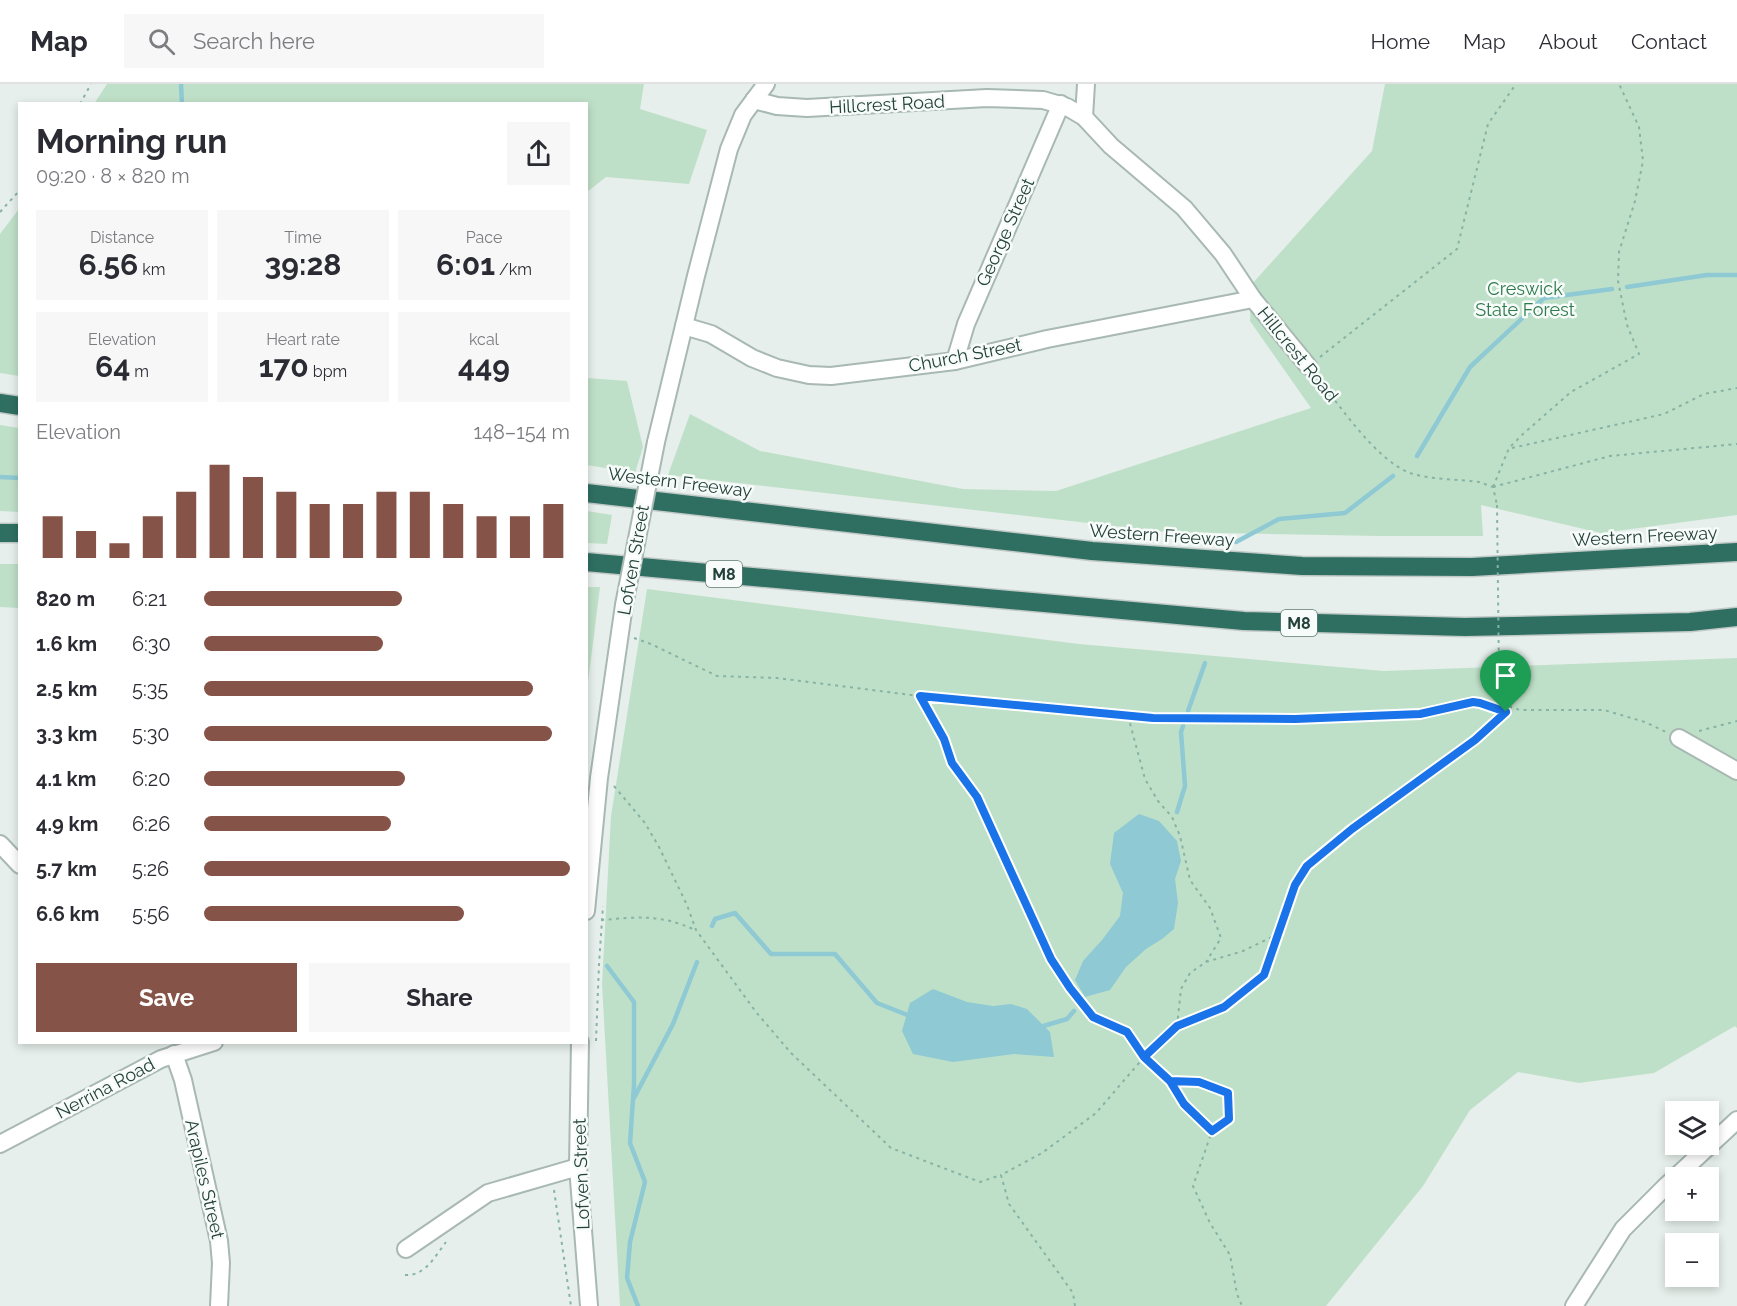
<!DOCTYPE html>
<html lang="en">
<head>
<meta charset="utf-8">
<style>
  :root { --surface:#fff; --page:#f7f7f7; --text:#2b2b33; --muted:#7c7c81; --line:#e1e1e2; --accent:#855347 }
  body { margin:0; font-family:Raleway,sans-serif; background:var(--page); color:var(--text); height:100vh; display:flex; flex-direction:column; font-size:22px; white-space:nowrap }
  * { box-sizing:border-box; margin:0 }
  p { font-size:20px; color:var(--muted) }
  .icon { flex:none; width:33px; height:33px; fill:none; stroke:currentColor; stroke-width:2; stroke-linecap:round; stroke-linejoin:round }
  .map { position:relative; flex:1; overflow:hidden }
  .panel { position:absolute; left:18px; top:18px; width:570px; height:942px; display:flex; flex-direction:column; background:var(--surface); border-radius:0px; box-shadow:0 3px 9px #0003 }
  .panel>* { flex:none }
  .tools { position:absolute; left:1665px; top:1017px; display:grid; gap:12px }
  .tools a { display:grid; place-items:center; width:54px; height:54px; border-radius:0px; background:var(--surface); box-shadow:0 3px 9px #0003; font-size:30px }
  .pin { position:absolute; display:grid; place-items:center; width:51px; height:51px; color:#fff; margin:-62px -26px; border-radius:50% 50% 50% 0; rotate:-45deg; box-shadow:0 0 6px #0007 }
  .pin .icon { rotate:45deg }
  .round { display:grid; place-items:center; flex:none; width:63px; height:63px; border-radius:0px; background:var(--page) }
  .summary { display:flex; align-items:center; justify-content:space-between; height:102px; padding:0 18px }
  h1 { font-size:33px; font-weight:700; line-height:45px }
  .stats { display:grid; grid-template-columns:repeat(3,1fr); gap:9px; height:102px; padding:6px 18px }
  .stats div { display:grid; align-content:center; border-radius:0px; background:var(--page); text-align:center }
  .stats b { font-size:30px; font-weight:700 }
  .stats small { font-size:16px; font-weight:400 }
  .stats p { font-size:16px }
  .chart { height:168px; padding:12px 18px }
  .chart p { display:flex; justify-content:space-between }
  .chart svg { width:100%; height:108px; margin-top:6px; stroke:var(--accent); stroke-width:6 }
  .cta { display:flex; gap:12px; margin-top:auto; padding:12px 18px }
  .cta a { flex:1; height:69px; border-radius:0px; background:var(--accent); color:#fff; font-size:24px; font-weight:700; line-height:69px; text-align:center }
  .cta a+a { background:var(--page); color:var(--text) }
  ul { padding:0 18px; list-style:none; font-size:20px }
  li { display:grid; grid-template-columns:96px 72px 1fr; align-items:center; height:45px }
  li i { height:15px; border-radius:8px; background:var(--accent) }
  header { display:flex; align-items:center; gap:36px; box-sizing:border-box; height:84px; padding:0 30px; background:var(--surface); border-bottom:2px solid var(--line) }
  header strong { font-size:28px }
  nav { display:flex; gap:33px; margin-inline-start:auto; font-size:21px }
  .search { width:420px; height:54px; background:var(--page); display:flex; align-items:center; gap:15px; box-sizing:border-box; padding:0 21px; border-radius:0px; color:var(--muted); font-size:22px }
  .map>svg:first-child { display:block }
  .green { fill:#bfe0c8 }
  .water { fill:#8ec9d4 }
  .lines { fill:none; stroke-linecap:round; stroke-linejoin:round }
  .stream { stroke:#8ec9d4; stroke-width:4.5 }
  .street-casing { stroke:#a8b8b2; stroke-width:20 }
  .highway-casing { stroke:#c2cac8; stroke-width:21 }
  .path { stroke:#86b3a5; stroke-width:2; stroke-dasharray:3 4.5; stroke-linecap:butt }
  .street { stroke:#fff; stroke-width:16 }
  .highway { stroke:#2f6f62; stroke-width:18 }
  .street-bridge-casing { stroke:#a8b8b2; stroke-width:20; stroke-linecap:butt }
  .path-bridge { stroke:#86b3a5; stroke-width:2; stroke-dasharray:3 4.5; stroke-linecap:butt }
  .street-bridge { stroke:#fff; stroke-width:16 }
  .route-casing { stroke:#fff; stroke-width:12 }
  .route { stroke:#1a73e8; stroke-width:8 }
  .labels { text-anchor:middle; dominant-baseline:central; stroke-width:5; stroke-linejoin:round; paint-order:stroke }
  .shield { fill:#f7fbf9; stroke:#637a73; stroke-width:1.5 }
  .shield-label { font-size:16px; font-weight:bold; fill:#24423a }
  .street-label { font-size:18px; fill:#24423a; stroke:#f7fbf9 }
  .park-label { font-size:18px; fill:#2d7a4b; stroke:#f7fbf9 }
</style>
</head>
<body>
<header>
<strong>Map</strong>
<div class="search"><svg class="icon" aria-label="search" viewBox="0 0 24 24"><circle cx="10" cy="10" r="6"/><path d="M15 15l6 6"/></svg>Search here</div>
<nav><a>Home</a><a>Map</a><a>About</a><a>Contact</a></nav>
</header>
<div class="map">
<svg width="1737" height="1222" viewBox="0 0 1737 1222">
  <rect width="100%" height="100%" fill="#e6efeb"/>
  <g class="green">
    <polygon points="107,0 644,0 640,25 707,46 689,100 606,93 587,108 586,20 94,20"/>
    <polygon points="1385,0 1737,0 1737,431 1601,449 1481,421 1483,452 1380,452 1167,448 668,391 690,330 760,367 963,405 1056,407 1311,324 1250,237 1251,201 1372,67"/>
    <polygon points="19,125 19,292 0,289 0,150"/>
    <polygon points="587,294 627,297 643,363 635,389 587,381"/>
    <polygon points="0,341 19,344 19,428 0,427"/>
    <polygon points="587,427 612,431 607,460 587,459"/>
    <polygon points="0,480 19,480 19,524 0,523"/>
    <polygon points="587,503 600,503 587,606 586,503"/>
    <polygon points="647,505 1079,560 1384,587 1737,574 1737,944 1735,942 1654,989 1579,999 1518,988 1470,1026 1423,1102 1326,1222 620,1222 602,900 611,732"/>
  </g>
  <g class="water">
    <polygon points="1139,730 1159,737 1177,757 1181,777 1175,795 1178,819 1174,845 1162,855 1146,865 1126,883 1110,906 1085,913 1075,896 1083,877 1102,856 1120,832 1123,809 1110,780 1114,749"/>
    <polygon points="933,905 967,918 993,922 1011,920 1027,925 1050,948 1054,973 1014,970 953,978 913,970 902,947 910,919"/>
  </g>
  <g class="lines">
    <g class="stream">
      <polyline points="181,0 182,20"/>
      <polyline points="1627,203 1707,191 1737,191"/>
      <polyline points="1417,372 1470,283 1544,214 1612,205"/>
      <polyline points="0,393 20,394"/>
      <polyline points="1236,458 1279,435 1345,429 1393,392"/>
      <polyline points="1188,627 1205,579"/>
      <polyline points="1177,728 1185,702 1181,648 1183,642"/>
      <polyline points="712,842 715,835 735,829 771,870 835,870 877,919 910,932"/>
      <polyline points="607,882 634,918 634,1001 630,1059 645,1098 630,1158 627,1194 638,1222"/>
      <polyline points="1040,943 1067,935 1074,927"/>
      <polyline points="634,1014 673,940 697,878"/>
    </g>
    <defs>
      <g id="street">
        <polyline points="754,16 777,22 807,24 987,14 1043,16 1067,23 1084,33 1111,62 1184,124 1223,170 1253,215 1308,282"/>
        <polyline points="1084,33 1086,0"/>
        <polyline points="684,242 711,250 752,274 777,284 809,291 831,292 955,277 1047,255 1253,215"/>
        <polyline points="955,277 966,240 1061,20"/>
        <polyline points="656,358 696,192 729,65 743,31 766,0"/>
        <polyline points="1679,654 1737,687"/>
        <polyline points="0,760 20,781"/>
        <polyline points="586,827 599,694 624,521"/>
        <polyline points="580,958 578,1083 589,1222"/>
        <polyline points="174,970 183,996 219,1157 221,1179 219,1222"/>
        <polyline points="0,1060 161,975 214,958"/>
        <polyline points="406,1165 488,1109 578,1083"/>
        <polyline points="1574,1222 1623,1145 1667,1101 1737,1036"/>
      </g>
      <g id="highway">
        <polyline points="0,319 20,322"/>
        <polyline points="586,409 1092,467 1302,482 1472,483 1737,468"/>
        <polyline points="0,449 20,449"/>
        <polyline points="586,478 1244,537 1465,543 1690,538 1737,533"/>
      </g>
    </defs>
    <use href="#street" class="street-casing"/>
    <use href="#highway" class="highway-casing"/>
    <g class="path">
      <polyline points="80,20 91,0"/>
      <polyline points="0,128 20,106"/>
      <polyline points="1320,273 1457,165 1488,40 1516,0"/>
      <path d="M1317 293C1340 322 1376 376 1410 389 1431 396 1457 395 1479 398L1493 403 1497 421"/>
      <polyline points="1512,364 1664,330 1704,310 1737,304"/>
      <polyline points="1493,403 1509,364 1523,350 1571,308 1639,270 1627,241 1618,197 1619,168 1635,117 1643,77 1639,43 1619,0"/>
      <polyline points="1493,403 1610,372 1737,360"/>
      <polyline points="634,554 651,560 717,592 777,594 943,615 1128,632 1153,634 1295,635 1420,630 1473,618 1506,628"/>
      <polyline points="1499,594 1499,607 1495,608 1496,611 1511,623 1520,626 1604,626 1645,638 1666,648"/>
      <polyline points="920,612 944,655 952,679 977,713 1051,875 1070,904 1093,933 1127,948 1144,973 1170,997 1184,1020 1212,1047 1193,1102 1210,1139 1230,1171 1237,1210 1242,1222"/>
      <polyline points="1128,632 1145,695 1158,717 1172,733 1180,752 1190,796 1210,824 1221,854 1206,878"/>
      <polyline points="1699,647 1737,637"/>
      <polyline points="614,702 645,739 659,763 687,821 696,846 756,928 791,969 891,1064 980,1098 1001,1091"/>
      <path d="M601 836C639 833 660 830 695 846"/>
      <polyline points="1177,942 1181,905 1190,889 1206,878 1243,867 1278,850"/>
      <polyline points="596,957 599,880 603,822"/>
      <polyline points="1170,997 1199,998 1228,1009 1229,1036 1212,1047"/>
      <polyline points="554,1106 571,1222"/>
      <path d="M405 1191C426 1192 435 1172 446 1158"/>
      <polyline points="1075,1222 1073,1209 1009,1120 1001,1091 1042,1069 1096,1029 1151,965 1177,942 1224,923 1264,891 1295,801 1307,782 1352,745 1475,656 1511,623"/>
    </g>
    <use href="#street" class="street"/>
    <use href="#highway" class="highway"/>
    <defs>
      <polyline id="street-bridge" points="624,521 656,358"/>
    </defs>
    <use href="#street-bridge" class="street-bridge-casing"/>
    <polyline class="path-bridge" points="1497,421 1499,594"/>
    <use href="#street-bridge" class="street-bridge"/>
  </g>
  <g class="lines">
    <defs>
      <polyline id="route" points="1506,628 1475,656 1352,745 1307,782 1295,801 1264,891 1224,923 1177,942 1144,973 1170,997 1184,1020 1212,1047 1229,1035 1228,1009 1199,998 1170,997 1144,973 1127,948 1093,933 1070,904 1051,875 977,713 952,679 944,655 920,612 1153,634 1295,635 1420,630 1473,618 1480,619 1506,628"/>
    </defs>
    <use href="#route" class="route-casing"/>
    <use href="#route" class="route"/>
  </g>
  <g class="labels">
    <g class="shield">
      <rect x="706" y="477" width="36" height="26" rx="4.5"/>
      <rect x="1281" y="526" width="36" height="26" rx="4.5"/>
    </g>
    <g class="shield-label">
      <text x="724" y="490">M8</text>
      <text x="1299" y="539">M8</text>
    </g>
    <g class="street-label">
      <text transform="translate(887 20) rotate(-3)">Hillcrest Road</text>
      <text transform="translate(1005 148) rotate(-66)">George Street</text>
      <text transform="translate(1298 270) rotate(51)">Hillcrest Road</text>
      <text transform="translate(965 271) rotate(-11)">Church Street</text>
      <text transform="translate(680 398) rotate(7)">Western Freeway</text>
      <text transform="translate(1162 451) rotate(4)">Western Freeway</text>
      <text transform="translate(1645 452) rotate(-3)">Western Freeway</text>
      <text transform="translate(633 476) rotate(-80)">Lofven Street</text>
      <text transform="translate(105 1004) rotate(-28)">Nerrina Road</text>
      <text transform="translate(581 1090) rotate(-92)">Lofven Street</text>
      <text transform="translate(205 1095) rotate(77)">Arapiles Street</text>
    </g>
    <g class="park-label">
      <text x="1525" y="204">Creswick<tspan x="1525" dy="21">State Forest</tspan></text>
    </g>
  </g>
</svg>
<div class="tools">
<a><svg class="icon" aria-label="layers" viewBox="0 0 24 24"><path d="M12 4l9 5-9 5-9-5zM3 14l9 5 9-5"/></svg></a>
<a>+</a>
<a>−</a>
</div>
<div class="pin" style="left:1506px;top:628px;background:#1e9e55"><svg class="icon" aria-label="arrive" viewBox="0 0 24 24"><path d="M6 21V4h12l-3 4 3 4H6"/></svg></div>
<section class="panel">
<div class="summary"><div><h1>Morning run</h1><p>09:20 · 8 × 820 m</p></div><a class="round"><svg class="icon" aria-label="share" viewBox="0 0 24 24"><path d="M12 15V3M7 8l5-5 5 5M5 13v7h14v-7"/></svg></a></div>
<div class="stats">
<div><p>Distance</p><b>6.56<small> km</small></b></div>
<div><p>Time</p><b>39:28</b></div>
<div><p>Pace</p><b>6:01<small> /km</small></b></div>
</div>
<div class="stats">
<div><p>Elevation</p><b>64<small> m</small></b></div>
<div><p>Heart rate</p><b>170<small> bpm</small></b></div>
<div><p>kcal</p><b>449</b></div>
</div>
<div class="chart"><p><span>Elevation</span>148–154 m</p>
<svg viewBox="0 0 160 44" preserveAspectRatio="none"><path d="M5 44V27M15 44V33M25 44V38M35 44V27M45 44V17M55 44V6M65 44V11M75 44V17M85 44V22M95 44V22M105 44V17M115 44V17M125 44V22M135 44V27M145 44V27M155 44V22"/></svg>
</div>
<ul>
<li><b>820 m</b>6:21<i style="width:54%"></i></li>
<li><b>1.6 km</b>6:30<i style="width:49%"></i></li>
<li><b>2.5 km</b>5:35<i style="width:90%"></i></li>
<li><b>3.3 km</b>5:30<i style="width:95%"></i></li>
<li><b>4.1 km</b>6:20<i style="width:55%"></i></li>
<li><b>4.9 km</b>6:26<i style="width:51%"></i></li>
<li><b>5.7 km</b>5:26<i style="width:100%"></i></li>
<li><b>6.6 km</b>5:56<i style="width:71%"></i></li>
</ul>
<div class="cta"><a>Save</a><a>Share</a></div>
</section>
</div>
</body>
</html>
